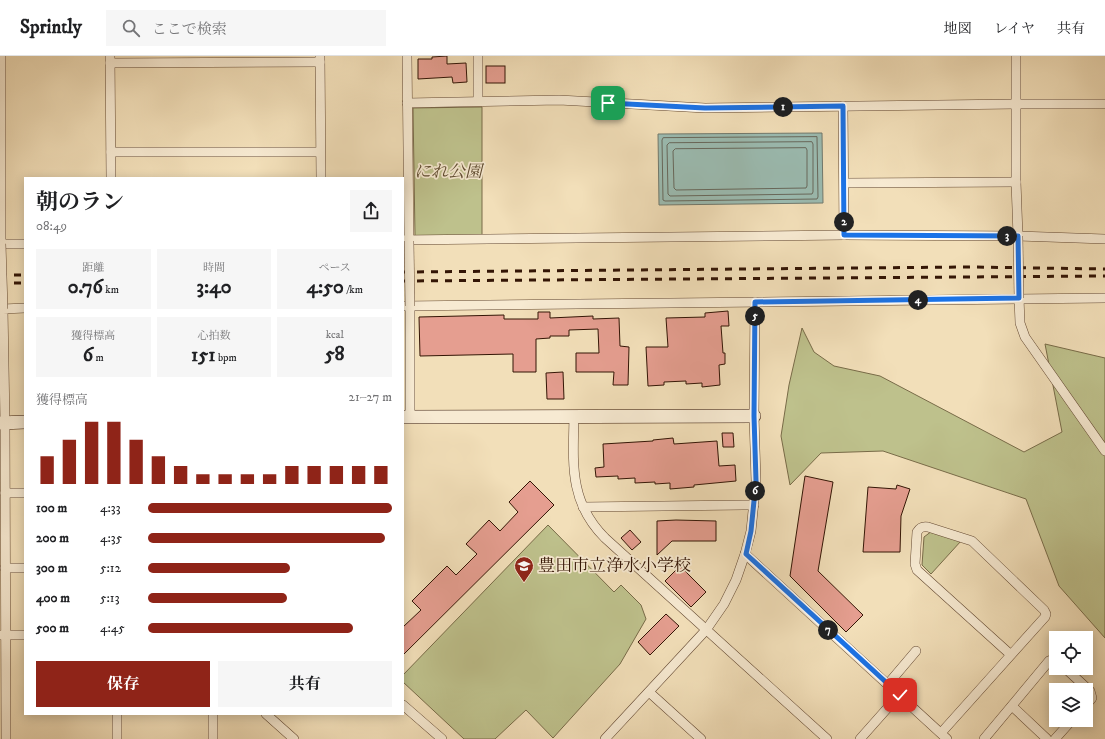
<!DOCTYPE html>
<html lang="ja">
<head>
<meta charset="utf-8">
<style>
  :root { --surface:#fff; --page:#f6f6f6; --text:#202124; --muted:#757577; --line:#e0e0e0; --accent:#8f2418 }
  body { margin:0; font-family:"IM FELL DW Pica","Noto Serif JP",serif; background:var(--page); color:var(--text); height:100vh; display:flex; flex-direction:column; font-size:15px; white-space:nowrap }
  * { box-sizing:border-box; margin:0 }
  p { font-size:13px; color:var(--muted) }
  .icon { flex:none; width:22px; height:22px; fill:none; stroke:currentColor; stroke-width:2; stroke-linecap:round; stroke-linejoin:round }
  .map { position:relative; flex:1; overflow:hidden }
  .side { position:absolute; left:24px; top:121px; width:380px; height:538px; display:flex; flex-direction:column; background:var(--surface); border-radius:0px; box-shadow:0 2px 10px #0003 }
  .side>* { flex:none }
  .buttons { position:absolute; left:1049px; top:575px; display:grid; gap:8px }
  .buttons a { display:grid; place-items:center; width:44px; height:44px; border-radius:0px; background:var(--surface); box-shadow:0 2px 10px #0003; font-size:20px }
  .pin { position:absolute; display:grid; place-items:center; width:34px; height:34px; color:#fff; margin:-17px; border-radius:8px; box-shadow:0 2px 6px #0006 }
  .km { position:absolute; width:20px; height:20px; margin:-10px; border-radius:50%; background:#222; color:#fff; font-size:11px; line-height:20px; text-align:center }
  .round { display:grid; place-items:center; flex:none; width:42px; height:42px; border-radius:0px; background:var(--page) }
  .head { display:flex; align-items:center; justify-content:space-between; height:68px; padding:0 12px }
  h1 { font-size:22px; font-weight:700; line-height:30px }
  .stats { display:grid; grid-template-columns:repeat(3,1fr); gap:6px; height:68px; padding:4px 12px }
  .stats div { display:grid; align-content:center; border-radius:0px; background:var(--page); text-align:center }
  .stats b { font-size:20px; font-weight:700 }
  .stats small { font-size:11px; font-weight:400 }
  .stats p { font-size:11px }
  .chart { height:112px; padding:8px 12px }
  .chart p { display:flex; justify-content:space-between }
  .chart svg { width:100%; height:72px; margin-top:4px; stroke:var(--accent); stroke-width:6 }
  .primary-button { display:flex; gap:8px; margin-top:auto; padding:8px 12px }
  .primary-button a { flex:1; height:46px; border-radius:0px; background:var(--accent); color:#fff; font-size:16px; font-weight:700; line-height:46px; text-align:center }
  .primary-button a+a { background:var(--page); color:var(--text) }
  ul { padding:0 12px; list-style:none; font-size:13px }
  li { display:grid; grid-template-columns:64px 48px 1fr; align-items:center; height:30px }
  li i { height:10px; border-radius:5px; background:var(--accent) }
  header { display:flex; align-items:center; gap:24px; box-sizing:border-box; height:56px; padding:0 20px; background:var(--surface); border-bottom:1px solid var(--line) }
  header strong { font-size:19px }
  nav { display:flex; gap:22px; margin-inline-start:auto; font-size:14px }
  .search { width:280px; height:36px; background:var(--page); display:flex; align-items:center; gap:10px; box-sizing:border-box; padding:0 14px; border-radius:0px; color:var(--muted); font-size:15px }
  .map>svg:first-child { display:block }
  .green { fill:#bec18c; stroke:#786b48 }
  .water { fill:#9bbcb2; stroke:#71796d }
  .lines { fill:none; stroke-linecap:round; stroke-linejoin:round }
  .shore { stroke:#67685c; stroke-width:1 }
  .building { fill:#e59e90; stroke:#331505 }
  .street-casing { stroke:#634832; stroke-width:10 }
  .secondary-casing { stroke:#331505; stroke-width:14 }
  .street { stroke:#f7ead2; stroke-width:9 }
  .secondary { stroke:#f7ead2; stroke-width:13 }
  .rail { stroke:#331505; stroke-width:3; stroke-dasharray:7 7; stroke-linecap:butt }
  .street-bridge-casing { stroke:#634832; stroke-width:10; stroke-linecap:butt }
  .street-bridge { stroke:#f7ead2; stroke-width:9 }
  .route-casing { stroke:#fff; stroke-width:8 }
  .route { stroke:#1a73e8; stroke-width:5 }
  .labels { text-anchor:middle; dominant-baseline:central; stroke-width:3.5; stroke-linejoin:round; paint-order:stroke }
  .park-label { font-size:17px; font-style:italic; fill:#5d492e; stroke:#f7ead2 }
  .poi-label { font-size:17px; fill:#331505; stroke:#f7ead2; text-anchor:start }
</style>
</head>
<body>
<header>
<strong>Sprintly</strong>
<div class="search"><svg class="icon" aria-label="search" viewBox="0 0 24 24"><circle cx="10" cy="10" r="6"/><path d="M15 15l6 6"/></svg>ここで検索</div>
<nav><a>地図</a><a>レイヤ</a><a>共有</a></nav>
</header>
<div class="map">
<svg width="1105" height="683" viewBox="0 0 1105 683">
  <rect width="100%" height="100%" fill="#f2dfb9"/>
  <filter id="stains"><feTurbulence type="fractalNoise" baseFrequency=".005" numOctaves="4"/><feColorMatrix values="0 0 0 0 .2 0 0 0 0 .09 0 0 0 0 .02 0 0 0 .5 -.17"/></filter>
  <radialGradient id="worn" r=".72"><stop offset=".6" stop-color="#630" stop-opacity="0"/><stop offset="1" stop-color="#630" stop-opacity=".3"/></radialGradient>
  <g class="green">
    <polygon points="482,51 482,180 415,180 413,52"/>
    <polygon points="802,272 814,296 834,310 880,320 1024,396 1062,376 1045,288 1105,302 1105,582 1059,530 1026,443 883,395 821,397 790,429 781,380 789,329"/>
    <polygon points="548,469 614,536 621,529 641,549 646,563 620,608 553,682 526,654 495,683 464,683 403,626 403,619"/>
    <polygon points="932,475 961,485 931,518 922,509 924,481"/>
  </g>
  <polygon class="water" points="822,77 823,147 659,149 658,78"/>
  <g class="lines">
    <g class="shore">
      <polygon points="817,81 818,141 817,143 665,145 663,144 662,84 663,82"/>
      <polygon points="812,86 813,88 813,136 812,138 670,140 668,138 667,89 669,87"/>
      <polygon points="806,92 807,94 807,130 806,132 676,134 674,132 673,95 675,93"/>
    </g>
  </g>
  <g class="building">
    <polygon points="447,0 447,8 466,7 467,26 453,27 452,21 418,23 418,3 432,3 432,1"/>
    <rect x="486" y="10" width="19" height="17"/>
    <polygon points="728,255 729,270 721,270 723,297 725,297 725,308 719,309 720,329 702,331 702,327 686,328 686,325 664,326 664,329 648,330 646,291 668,291 666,262 705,261 705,257"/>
    <polygon points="538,256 550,256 550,262 593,260 593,263 619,262 620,290 629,291 628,329 613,329 614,316 576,316 576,297 599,297 598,273 569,274 569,280 550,280 550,282 536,283 536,316 513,316 513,298 420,300 419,261 504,259 504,263 538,263"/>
    <polygon points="563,316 564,343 547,343 546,317"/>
    <polygon points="722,377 733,377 734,391 723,391"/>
    <polygon points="673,382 674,388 717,385 719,410 735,409 736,425 694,429 694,431 670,433 670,427 655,428 655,426 635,427 635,422 618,423 618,420 596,421 595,412 604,411 603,388 653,385 653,384"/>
    <polygon points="805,420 833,426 818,515 863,559 846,576 790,520"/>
    <polygon points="530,425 554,449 403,599 403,571 421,554 412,545 447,510 456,519 477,498 466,488 489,464 500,475 518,456 509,446"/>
    <polygon points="897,429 910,433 901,460 900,496 863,496 868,431 896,433"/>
    <polygon points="676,464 716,465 716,485 672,485 657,499 657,465"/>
    <polygon points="630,474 641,486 632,494 621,482"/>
    <polygon points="680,510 706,536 691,551 665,525"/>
    <polygon points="666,558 679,570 650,599 638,586"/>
  </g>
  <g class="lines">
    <defs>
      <g id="street">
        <polyline points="110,0 111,122"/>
        <polyline points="407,0 409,185"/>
        <polyline points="478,0 478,45"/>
        <polyline points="1016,0 1016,126 1018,180"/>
        <polyline points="320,1 321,122"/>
        <polyline points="110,7 320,6"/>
        <polyline points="407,47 559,44 705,52 1016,48 1105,48"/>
        <polyline points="843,50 844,179"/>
        <polyline points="111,96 320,96"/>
        <polyline points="845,127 1016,126"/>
        <polyline points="403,184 844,179 1018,180 1105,183"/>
        <polyline points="0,188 25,188"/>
        <polyline points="1,188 1,0"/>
        <polyline points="1019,242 1020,267 1025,281 1105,395"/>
        <polyline points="403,250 1105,242"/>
        <polyline points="410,250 410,361"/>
        <path d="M574 361C573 408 569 446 605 482L827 683"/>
        <polyline points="5,437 25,437"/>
        <polyline points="583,451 743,449 754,449"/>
        <polyline points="745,498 947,683"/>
        <polyline points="5,512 25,512"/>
        <polyline points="0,579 25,579"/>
        <polyline points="1065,612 1090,635 1092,642 1086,649"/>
        <polyline points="888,628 916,595"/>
        <polyline points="649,636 701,683"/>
        <polyline points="403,649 442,683"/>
        <polyline points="1012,650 1047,683"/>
        <polyline points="117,658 117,683"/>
        <polyline points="266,658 294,683"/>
        <path d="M941 677 1045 561 1046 558 1044 554 972 485 928 471C923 470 920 471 917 476L915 508 917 514 1011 599"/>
        <polyline points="6,683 5,366 3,253 25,252"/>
        <polyline points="213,683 213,658"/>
        <polyline points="605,683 706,574 724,548 736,524 745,498 751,475 756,425 754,360 755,246"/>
        <polyline points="860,683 899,639"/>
        <polyline points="984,683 1049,605 1054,603 1056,604"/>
        <polyline points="1055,683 1072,664"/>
      </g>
      <g id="secondary">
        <polyline points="403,361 754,360"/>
        <polyline points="0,367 25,366"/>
      </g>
    </defs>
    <use href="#street" class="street-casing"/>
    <use href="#secondary" class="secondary-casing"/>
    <use href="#street" class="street"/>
    <use href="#secondary" class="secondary"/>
    <g class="rail">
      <polyline points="403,216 970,211 1105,213"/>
      <polyline points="0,219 25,219"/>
      <polyline points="403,225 1105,220"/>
      <polyline points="0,227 25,227"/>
    </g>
    <defs>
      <g id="street-bridge">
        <polyline points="1018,180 1019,242"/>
        <polyline points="409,185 410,250"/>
        <polyline points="1,188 3,253"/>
      </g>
    </defs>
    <use href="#street-bridge" class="street-bridge-casing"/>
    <use href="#street-bridge" class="street-bridge"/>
  </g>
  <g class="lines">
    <defs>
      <polyline id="route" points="608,47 705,52 843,50 844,179 1018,180 1019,242 755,246 754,360 756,425 751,475 746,498 900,639"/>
    </defs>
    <use href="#route" class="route-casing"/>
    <use href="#route" class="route"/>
  </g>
  <defs>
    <symbol id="school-pin" viewBox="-11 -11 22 30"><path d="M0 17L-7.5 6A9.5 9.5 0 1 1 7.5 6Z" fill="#8f2418" stroke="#f7ead2"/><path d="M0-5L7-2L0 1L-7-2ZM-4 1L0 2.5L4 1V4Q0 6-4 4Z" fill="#fff"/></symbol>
  </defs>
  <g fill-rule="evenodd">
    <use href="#school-pin" x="513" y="499" width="22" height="30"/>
  </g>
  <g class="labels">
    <g class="park-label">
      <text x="448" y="116">にれ公園</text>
    </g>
    <g class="poi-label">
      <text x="538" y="510">豊田市立浄水小学校</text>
    </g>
  </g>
  <rect width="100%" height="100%" filter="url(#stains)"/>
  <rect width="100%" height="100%" fill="url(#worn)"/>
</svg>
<div class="buttons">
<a><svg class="icon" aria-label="locate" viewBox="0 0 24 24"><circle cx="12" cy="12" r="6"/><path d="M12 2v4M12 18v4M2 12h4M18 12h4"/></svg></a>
<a><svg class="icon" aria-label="layers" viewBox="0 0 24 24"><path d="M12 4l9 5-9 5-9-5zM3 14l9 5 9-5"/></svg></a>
</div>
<div class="pin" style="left:608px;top:47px;background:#1e9e55"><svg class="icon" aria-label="arrive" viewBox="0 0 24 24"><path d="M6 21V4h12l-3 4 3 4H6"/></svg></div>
<div class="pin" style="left:900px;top:639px;background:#d93025"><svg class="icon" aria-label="check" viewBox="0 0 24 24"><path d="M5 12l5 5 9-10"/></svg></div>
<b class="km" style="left:783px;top:51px">1</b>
<b class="km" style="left:844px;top:166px">2</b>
<b class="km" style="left:1007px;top:180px">3</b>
<b class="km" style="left:918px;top:244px">4</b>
<b class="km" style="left:755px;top:260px">5</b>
<b class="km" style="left:755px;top:435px">6</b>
<b class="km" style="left:828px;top:574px">7</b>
<section class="side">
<div class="head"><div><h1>朝のラン</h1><p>08:49</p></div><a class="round"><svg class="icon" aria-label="share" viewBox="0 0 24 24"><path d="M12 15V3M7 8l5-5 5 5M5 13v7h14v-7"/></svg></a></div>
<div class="stats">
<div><p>距離</p><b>0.76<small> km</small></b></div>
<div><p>時間</p><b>3:40</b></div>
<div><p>ペース</p><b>4:50<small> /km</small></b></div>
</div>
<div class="stats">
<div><p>獲得標高</p><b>6<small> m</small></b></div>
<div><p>心拍数</p><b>151<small> bpm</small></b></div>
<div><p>kcal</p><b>58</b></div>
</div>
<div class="chart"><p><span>獲得標高</span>21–27 m</p>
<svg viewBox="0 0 160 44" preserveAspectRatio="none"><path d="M5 44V27M15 44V17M25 44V6M35 44V6M45 44V17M55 44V27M65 44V33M75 44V38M85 44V38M95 44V38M105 44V38M115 44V33M125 44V33M135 44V33M145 44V33M155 44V33"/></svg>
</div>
<ul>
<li><b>100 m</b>4:33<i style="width:100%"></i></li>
<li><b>200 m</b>4:35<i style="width:97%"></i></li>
<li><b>300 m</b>5:12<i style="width:58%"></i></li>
<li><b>400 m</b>5:13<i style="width:57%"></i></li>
<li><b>500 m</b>4:45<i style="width:84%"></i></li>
</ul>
<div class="primary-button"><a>保存</a><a>共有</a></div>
</section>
</div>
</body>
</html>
